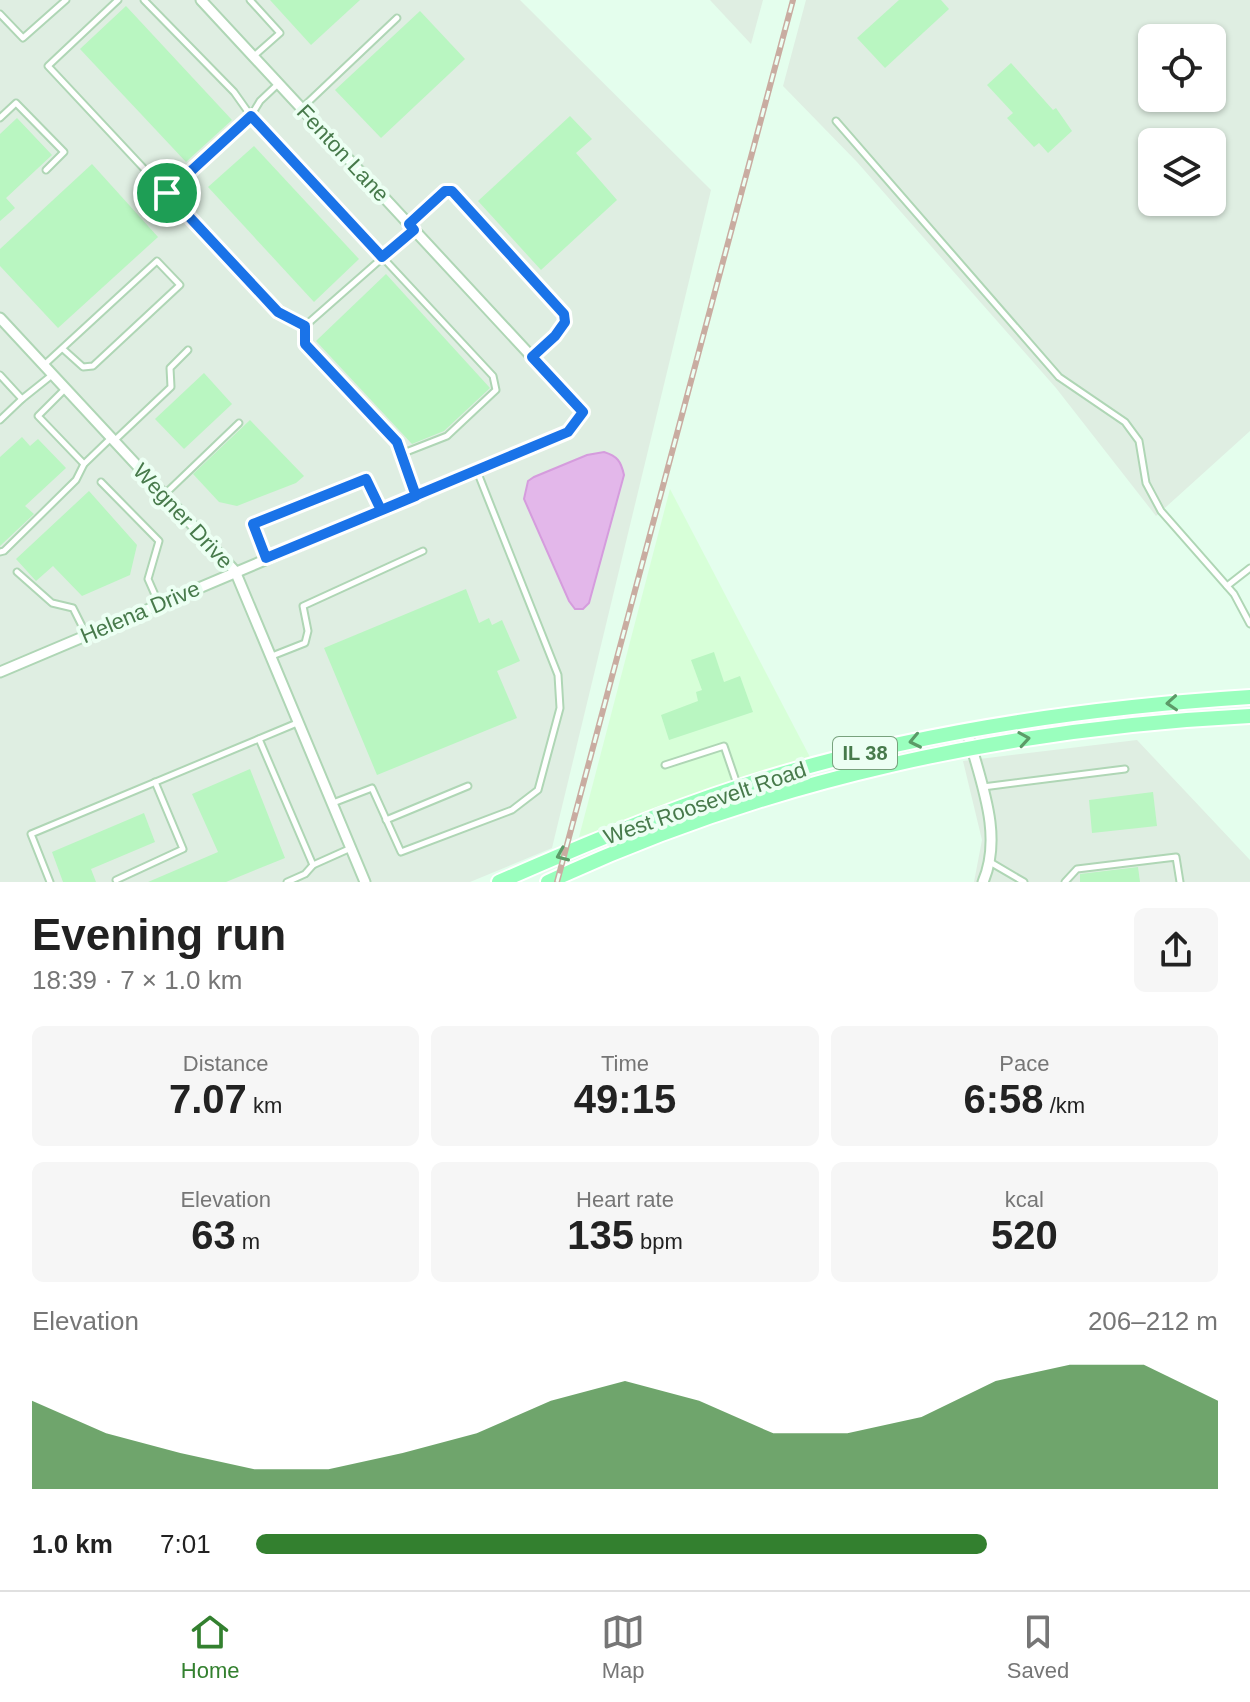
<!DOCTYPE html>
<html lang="en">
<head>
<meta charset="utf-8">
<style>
  :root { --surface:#fff; --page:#f6f6f6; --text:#222; --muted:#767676; --line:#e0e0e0; --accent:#33802f }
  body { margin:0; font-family:Helvetica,sans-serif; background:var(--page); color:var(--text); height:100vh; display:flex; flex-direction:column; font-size:30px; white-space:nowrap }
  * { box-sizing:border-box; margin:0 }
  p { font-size:26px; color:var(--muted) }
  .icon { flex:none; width:44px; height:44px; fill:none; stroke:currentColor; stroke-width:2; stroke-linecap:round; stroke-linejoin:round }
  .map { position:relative; height:882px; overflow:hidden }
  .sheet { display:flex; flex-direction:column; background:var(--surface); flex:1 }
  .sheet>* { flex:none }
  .fabs { position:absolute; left:1138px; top:24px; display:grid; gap:16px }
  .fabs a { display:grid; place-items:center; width:88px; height:88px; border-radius:12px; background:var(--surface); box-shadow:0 2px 6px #0004; font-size:40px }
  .pin { position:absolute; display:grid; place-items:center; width:68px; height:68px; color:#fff; margin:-34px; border:4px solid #fff; border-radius:50%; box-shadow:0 2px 8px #0007 }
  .round { display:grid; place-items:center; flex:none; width:84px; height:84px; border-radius:12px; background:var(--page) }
  .overview { display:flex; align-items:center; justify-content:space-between; height:136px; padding:0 32px }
  h1 { font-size:44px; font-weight:700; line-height:60px }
  .figures { display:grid; grid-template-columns:repeat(3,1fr); gap:12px; height:136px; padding:8px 32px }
  .figures div { display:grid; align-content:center; border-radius:12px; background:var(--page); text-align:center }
  .figures b { font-size:40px; font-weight:700 }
  .figures small { font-size:22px; font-weight:400 }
  .figures p { font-size:22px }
  .chart { height:224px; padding:16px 32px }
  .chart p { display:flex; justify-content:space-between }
  .chart svg { width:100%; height:144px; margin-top:8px; fill:var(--accent); opacity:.7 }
  ul { padding:0 32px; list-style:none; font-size:26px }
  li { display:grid; grid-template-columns:128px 96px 1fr; align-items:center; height:60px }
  li i { height:20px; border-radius:10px; background:var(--accent) }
  .tabs { display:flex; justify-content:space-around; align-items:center; height:112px; border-top:2px solid var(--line); background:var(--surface); font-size:22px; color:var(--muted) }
  .tabs a { display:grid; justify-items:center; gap:4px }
  .tabs .on { color:var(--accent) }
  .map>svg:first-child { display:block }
  .commercial { fill:#d7ffd8 }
  .industrial { fill:#dfeee2; fill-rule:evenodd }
  .water { fill:#e3b7ea; stroke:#d59cdd; stroke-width:2 }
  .building { fill:#b9f6c1 }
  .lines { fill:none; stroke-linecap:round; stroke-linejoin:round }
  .lane-casing { stroke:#afd6b5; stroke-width:9 }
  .street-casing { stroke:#afd6b5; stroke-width:13 }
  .primary-casing { stroke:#fff; stroke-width:18 }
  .lane { stroke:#fff; stroke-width:5 }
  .street { stroke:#fff; stroke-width:9 }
  .primary { stroke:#9affbe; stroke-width:14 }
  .rail-casing { stroke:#c9aca1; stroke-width:6 }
  .rail { stroke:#ecfff3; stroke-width:3; stroke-dasharray:9; stroke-linecap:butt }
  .oneway { stroke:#5c9b68 }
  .route-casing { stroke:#fff; stroke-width:16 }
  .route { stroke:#1a73e8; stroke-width:10 }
  .labels { text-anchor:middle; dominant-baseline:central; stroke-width:8; stroke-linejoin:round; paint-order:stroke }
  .shield { fill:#ecfff3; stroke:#78a27d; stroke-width:2 }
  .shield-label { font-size:20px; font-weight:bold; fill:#477a4b }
  .street-label { font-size:22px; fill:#477a4b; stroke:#ecfff3 }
</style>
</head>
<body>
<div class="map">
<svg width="1250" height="882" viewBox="0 0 1250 882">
  <rect width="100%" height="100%" fill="#e4feed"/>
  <polygon class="commercial" points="670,489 811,759 579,837"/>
  <g class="industrial">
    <polygon points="0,0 520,0 711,190 552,848 470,882 0,882"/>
    <polygon points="710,0 763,0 751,44"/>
    <path d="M806 0H1250V431L1156 516 1056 388 857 162 783 86ZM1152 38H1212V98H1152ZM1152 142H1212V202H1152Z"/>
    <polygon points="1137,740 1250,860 1250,882 974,882 982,840 963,761"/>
  </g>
  <path class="water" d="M604 452C617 456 621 461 624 475L589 603 583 609H575L569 601 524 499 528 481 534 477 587 455Z"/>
  <g class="building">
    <polygon points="270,0 360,0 311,45"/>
    <polygon points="899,0 941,0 949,9 885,68 857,38"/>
    <polygon points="126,6 232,120 186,162 80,49"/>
    <polygon points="420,11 465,59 381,138 335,90"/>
    <polygon points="1011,63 1053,110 1056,108 1072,131 1048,153 1039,143 1034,147 1007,118 1013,113 987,85"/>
    <polygon points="570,116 592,139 576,153 617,200 541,270 478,201"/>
    <polygon points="17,118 52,155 6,198 15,208 0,221 0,134"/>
    <polygon points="254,146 359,259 314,302 208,187"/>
    <polygon points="92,164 158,237 58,328 0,266 0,249"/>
    <polygon points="386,274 490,388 444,431 412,444 316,341"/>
    <polygon points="204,373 232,404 184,449 155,419"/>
    <polygon points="250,420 304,476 296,483 237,506 219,502 193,474"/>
    <polygon points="22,437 30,446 38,439 66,468 25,506 34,514 0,546 0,457"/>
    <polygon points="89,491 137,545 130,575 82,596 53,566 36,581 16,559"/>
    <polygon points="466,589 479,623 489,618 492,625 502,620 520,661 497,671 517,718 377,775 324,648"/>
    <polygon points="714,652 724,682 740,676 753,712 669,740 661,715 698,701 696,692 702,690 691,660"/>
    <polygon points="250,769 285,858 226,882 148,882 218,852 192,794"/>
    <polygon points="1153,792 1157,826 1092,833 1089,800"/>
    <polygon points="144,813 155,842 91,869 96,882 63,882 52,852"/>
    <polygon points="1138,867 1140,882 1080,882 1080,874"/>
  </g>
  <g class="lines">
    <defs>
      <g id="lane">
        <polyline points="118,0 48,66 278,312 305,326"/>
        <polyline points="144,0 234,92 251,116 493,376 496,390 447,436 401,454"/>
        <polyline points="250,0 280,33 254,56"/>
        <polyline points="0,14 23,38 66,0"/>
        <polyline points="302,108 397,18"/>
        <polyline points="0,118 16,103 64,152 46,170"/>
        <polyline points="836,121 1059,377 1125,422 1139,441 1146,483 1161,511 1234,594 1250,624"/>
        <polyline points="167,193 251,116 260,101 278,84"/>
        <polyline points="409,224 445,191 452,191 564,314 565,322 555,336 533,357"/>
        <polyline points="414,230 305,326 305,344 397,442 416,495"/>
        <polyline points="44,365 157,261 180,285 93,366 83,367 63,349"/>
        <polyline points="0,375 22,399 52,375"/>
        <polyline points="65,389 38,416 84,464"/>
        <polyline points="0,420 22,399"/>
        <polyline points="115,440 171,387 170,368 188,350"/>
        <polyline points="101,482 159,541 148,579 159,604"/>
        <polyline points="165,494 239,423"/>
        <polyline points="0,552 4,551 76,480 84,464 111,438"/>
        <polyline points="266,558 253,524 366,479 381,510"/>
        <polyline points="17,572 52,603 73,608 86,634"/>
        <polyline points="1227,586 1250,568"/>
        <polyline points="272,656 305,643 308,631 303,606 423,551"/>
        <polyline points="259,739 313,865"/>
        <polyline points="665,765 724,746 737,784"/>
        <polyline points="983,787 1125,769"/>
        <polyline points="333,803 372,788 401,852 512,810 538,790 560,708 558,675 477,471"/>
        <polyline points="386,820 468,786"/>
        <polyline points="990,862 1024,882"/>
        <polyline points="116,880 183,849 155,782"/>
        <polyline points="50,882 31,834 297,723"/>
        <polyline points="287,882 305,874 313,865 351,848"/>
        <polyline points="1065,882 1077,869 1176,857 1180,882"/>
      </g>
      <g id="street">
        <polyline points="0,318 235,571 365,882"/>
        <polyline points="0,672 568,432 583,412 201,0"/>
        <path d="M967 730C979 779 1004 833 983 882"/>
      </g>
      <g id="primary">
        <path d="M499 882C579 847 659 813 742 786 907 733 1078 708 1250 697"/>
        <path d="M548 882C768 779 1009 728 1250 716"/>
      </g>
    </defs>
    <use href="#lane" class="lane-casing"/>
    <use href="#street" class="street-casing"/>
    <use href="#primary" class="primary-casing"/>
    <use href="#lane" class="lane"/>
    <use href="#street" class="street"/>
    <use href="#primary" class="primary"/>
    <defs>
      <polyline id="rail" points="557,882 793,0"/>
    </defs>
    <use href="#rail" class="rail-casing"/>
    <use href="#rail" class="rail"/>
  </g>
  <defs><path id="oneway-chevron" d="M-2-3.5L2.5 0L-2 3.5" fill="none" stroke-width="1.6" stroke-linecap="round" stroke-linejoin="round" transform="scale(2)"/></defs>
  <g class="oneway">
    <use href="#oneway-chevron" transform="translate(1172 703) rotate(176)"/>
    <use href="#oneway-chevron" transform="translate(1024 739) rotate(-9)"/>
    <use href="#oneway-chevron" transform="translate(915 741) rotate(168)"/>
    <use href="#oneway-chevron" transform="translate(562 855) rotate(157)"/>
  </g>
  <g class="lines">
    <defs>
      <polyline id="route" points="167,193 278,312 305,326 305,344 397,442 416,496 266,558 253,524 366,479 381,510 568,432 583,412 532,357 555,336 565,322 564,314 452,191 445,191 409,224 414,230 382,257 251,116 167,193"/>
    </defs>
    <use href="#route" class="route-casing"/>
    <use href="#route" class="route"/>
  </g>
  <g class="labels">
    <rect class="shield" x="833" y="737" width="64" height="32" rx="6"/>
    <g class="shield-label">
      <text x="865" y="753">IL 38</text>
    </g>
    <g class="street-label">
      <text transform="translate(343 153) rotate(47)">Fenton Lane</text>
      <text transform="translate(183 516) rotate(47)">Wegner Drive</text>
      <text transform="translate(140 612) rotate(-23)">Helena Drive</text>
      <text transform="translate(705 803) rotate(-19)">West Roosevelt Road</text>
    </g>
  </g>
</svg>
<div class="fabs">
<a><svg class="icon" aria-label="locate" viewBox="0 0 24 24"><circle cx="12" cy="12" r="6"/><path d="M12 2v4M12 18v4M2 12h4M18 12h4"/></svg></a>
<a><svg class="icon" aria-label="layers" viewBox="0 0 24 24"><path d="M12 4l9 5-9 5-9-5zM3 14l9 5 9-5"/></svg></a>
</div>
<div class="pin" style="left:167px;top:193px;background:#1e9e55"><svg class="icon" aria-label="arrive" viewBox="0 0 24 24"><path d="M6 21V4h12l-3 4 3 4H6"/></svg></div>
</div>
<section class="sheet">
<div class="overview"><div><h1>Evening run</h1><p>18:39 · 7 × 1.0 km</p></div><a class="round"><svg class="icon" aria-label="share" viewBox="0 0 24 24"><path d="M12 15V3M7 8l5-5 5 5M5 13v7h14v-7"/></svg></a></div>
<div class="figures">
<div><p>Distance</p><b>7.07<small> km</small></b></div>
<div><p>Time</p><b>49:15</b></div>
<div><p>Pace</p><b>6:58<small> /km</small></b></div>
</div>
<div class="figures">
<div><p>Elevation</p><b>63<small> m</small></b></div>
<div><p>Heart rate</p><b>135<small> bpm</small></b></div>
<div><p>kcal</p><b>520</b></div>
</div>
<div class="chart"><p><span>Elevation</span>206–212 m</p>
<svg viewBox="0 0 160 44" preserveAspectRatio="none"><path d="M0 44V17L10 27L20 33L30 38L40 38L50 33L60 27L70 17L80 11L90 17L100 27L110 27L120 22L130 11L140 6L150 6L160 17V44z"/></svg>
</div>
<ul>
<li><b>1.0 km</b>7:01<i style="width:76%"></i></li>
</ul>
</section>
<nav class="tabs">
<a class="on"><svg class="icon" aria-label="home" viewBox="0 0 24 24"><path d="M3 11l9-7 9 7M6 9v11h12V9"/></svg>Home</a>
<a><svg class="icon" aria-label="map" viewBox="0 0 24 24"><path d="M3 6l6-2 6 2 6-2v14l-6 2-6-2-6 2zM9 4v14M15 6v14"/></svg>Map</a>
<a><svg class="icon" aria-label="saved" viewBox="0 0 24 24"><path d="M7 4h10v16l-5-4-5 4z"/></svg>Saved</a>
</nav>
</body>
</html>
